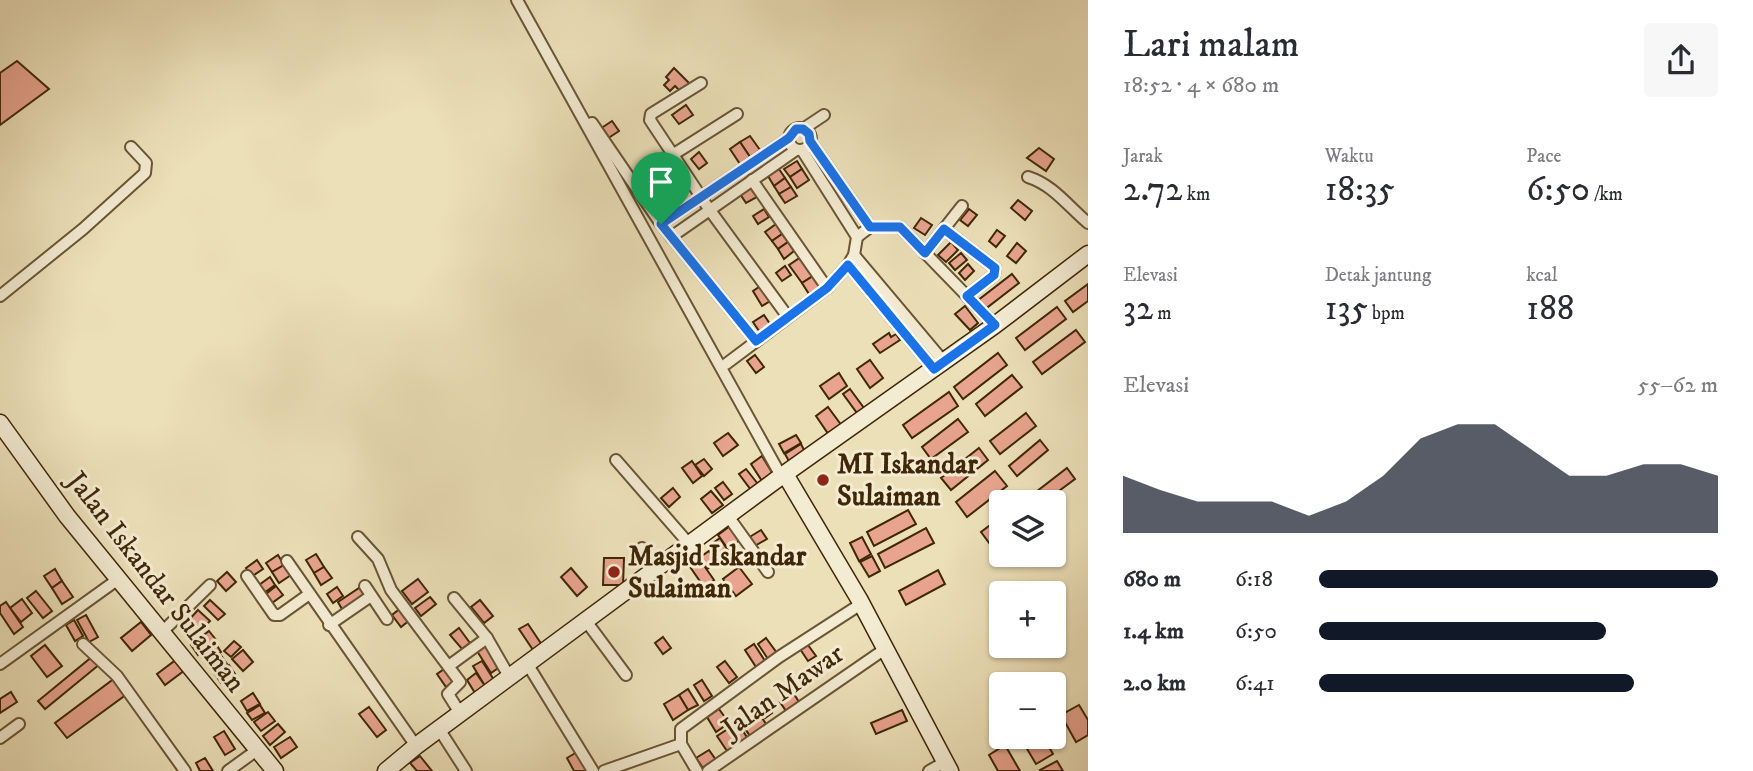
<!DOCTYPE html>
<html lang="id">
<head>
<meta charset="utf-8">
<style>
  :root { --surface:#fff; --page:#f7f7f7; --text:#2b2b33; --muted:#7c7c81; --accent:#111827 }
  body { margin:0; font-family:"IM FELL DW Pica",serif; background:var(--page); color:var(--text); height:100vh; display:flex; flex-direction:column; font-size:26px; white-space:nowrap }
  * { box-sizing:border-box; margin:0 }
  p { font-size:23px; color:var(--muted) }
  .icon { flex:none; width:38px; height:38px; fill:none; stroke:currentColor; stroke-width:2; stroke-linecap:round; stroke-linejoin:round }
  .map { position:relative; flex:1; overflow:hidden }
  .sheet { display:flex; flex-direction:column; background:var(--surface); width:665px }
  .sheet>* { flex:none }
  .controls { position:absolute; left:989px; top:490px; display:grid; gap:14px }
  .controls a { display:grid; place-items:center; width:77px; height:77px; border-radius:7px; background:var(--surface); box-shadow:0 2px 5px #0004; font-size:35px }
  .pin { position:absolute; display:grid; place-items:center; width:60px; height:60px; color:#fff; margin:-72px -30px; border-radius:50% 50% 50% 0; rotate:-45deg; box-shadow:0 0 7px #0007 }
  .pin .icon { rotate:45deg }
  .round { display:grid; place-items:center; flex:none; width:74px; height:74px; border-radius:7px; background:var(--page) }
  .overview { display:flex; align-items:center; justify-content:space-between; height:119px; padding:0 35px }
  h1 { font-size:38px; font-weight:600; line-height:52px }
  .stats { display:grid; grid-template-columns:repeat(3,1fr); gap:10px; height:119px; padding:7px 35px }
  .stats div { display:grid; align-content:center }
  .stats b { font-size:35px; font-weight:600 }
  .stats small { font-size:19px; font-weight:400 }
  .stats p { font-size:19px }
  .chart { height:196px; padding:14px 35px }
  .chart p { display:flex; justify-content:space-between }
  .chart svg { width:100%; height:126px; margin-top:7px; fill:var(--accent); opacity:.7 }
  ul { padding:0 35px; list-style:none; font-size:23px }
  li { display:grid; grid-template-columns:112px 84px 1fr; align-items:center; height:52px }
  li i { height:18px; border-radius:9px; background:var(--accent) }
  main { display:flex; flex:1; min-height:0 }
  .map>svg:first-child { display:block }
  .building { fill:#e8a48e; stroke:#3f2707; stroke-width:2 }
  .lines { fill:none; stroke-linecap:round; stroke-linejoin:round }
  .street-casing { stroke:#6a5534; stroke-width:14 }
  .secondary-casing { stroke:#3f2707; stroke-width:19 }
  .street { stroke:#f3ebd2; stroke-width:10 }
  .secondary { stroke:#f3ebd2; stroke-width:16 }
  .route-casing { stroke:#fff; stroke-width:14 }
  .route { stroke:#1a73e8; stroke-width:9 }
  .poi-dot { fill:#8f2418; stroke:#f3ebd2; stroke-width:2.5 }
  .labels { text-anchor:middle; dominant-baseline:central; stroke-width:6; stroke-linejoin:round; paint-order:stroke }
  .poi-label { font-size:28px; font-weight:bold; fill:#3f2707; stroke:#f3ebd2; text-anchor:start }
  .street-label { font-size:28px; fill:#3f2707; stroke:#f3ebd2 }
</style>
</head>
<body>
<main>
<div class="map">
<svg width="1088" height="771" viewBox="0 0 1088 771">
  <rect width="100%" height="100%" fill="#ece0b9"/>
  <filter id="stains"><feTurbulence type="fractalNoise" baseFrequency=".00286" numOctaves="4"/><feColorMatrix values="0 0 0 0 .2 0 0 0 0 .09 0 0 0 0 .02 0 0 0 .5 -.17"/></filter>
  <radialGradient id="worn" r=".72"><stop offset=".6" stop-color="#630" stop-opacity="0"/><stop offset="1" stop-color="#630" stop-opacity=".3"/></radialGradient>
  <g class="building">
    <polygon points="17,61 49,89 0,125 0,73"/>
    <polygon points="674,68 690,84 681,92 675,86 670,91 664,85 669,80 666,77"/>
    <polygon points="686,105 693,115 679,124 672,115"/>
    <polygon points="612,121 619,131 607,139 600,129"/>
    <polygon points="750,136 760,150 750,157 740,142"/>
    <polygon points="740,142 750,157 740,164 730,149"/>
    <polygon points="1039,148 1054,159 1046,171 1027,158"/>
    <polygon points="699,152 707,163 699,169 691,159"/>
    <polygon points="797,161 802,169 790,177 784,169"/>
    <polygon points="779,169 785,178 774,186 768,176"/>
    <polygon points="802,169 809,180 797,188 790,177"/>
    <polygon points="785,178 791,187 779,194 774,186"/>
    <polygon points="791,187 797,196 785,203 779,194"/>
    <polygon points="751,188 757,197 746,203 740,194"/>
    <polygon points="1018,200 1032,211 1025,220 1011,208"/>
    <polygon points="764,209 769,217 758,224 753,216"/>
    <polygon points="969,209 977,215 968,226 960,220"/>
    <polygon points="921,218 932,225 925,235 914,228"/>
    <polygon points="776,224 782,234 772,241 765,232"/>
    <polygon points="997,230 1005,236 996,247 989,241"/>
    <polygon points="782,234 788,242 778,249 772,241"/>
    <polygon points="788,242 794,251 784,259 778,249"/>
    <polygon points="951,242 958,250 946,262 938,255"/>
    <polygon points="1017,243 1026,251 1016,263 1007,256"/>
    <polygon points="961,253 967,260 955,270 949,263"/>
    <polygon points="801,257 813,276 802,283 789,265"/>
    <polygon points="968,264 974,271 965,280 959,273"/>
    <polygon points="785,266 791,275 782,281 776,273"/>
    <polygon points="1012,274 1019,283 984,310 977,301"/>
    <polygon points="813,276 820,287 809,294 802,283"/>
    <polygon points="1088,284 1088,301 1073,312 1065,301"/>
    <polygon points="762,285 772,300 762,306 753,291"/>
    <polygon points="965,306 978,323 970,330 955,314"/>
    <polygon points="1057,307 1066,319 1025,350 1016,338"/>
    <polygon points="764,315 770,324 759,331 753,322"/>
    <polygon points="1076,330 1085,342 1042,374 1033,362"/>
    <polygon points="889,333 891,337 896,334 900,340 880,353 873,344"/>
    <polygon points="998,353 1007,365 963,399 954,387"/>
    <polygon points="755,355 764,367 756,373 747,361"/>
    <polygon points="870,360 883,378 870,388 857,369"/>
    <polygon points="839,373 847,386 829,399 820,386"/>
    <polygon points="1012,375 1022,387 985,416 976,404"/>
    <polygon points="850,389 864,408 857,413 843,394"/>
    <polygon points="949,392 958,406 912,438 903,425"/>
    <polygon points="828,407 842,426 829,435 816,416"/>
    <polygon points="1026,413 1036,426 1000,454 990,441"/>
    <polygon points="958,419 968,432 931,459 922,447"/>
    <polygon points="728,433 738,445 723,456 714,443"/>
    <polygon points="796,435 801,443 784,453 779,444"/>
    <polygon points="1040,440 1048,450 1017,476 1009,466"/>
    <polygon points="801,444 806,454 790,463 785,454"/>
    <polygon points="979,448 988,460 951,490 941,478"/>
    <polygon points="762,456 773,474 762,481 751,464"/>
    <polygon points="704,459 712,469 704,476 695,465"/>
    <polygon points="692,461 702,476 693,483 682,468"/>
    <polygon points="1067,468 1075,479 1044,502 1023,502"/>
    <polygon points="746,469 758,484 751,490 739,474"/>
    <polygon points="995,471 1007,486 967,517 956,502"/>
    <polygon points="723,482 732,494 724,500 715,488"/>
    <polygon points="673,488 680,497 669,507 661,498"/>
    <polygon points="711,491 723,505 712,513 701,499"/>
    <polygon points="908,510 916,524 874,546 867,532"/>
    <polygon points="1001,517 1001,536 990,544 981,532"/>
    <polygon points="730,526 740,540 728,549 718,535"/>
    <polygon points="926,528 934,543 885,568 878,554"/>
    <polygon points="761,530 767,539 753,547 748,538"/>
    <polygon points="862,537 871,554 859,561 850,543"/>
    <polygon points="720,538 732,557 721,565 709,546"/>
    <polygon points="709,551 717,562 707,569 699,558"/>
    <polygon points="316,554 324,567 314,573 306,560"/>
    <polygon points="278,555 284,565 272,572 266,563"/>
    <polygon points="872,556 880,571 869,577 860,562"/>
    <polygon points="698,557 714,580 704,587 688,564"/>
    <polygon points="604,558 624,558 623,585 603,585"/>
    <polygon points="257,560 263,569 251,577 246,568"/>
    <polygon points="284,565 291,575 279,583 272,572"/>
    <polygon points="324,567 332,578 321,585 314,573"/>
    <polygon points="739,567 752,584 736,596 723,579"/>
    <polygon points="571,568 587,587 577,596 561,577"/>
    <polygon points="55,569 62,581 52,588 44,576"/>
    <polygon points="938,570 945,584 906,605 899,591"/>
    <polygon points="227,572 236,582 226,591 217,581"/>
    <polygon points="270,577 275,585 264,593 259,585"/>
    <polygon points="418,579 428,592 412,604 402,591"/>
    <polygon points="62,581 73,597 62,604 52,588"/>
    <polygon points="276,586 283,595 272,603 266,594"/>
    <polygon points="362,586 368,595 343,611 338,602"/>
    <polygon points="337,587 343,596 333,603 327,594"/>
    <polygon points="36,591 52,611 43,618 27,598"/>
    <polygon points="430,597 436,604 421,616 415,608"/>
    <polygon points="22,599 32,613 21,622 10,608"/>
    <polygon points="210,600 225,614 218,620 204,606"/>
    <polygon points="480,600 493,616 484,623 471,607"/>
    <polygon points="6,602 23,627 14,634 0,613 0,606"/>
    <polygon points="402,607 411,619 401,627 392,615"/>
    <polygon points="198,610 210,621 198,633 187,622"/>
    <polygon points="86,615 98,637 89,642 77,620"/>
    <polygon points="74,620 83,636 75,641 66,625"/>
    <polygon points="141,622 151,635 132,651 121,638"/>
    <polygon points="528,624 542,645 533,650 519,629"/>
    <polygon points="459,628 470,643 462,649 450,635"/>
    <polygon points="209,631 217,641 198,655 191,645"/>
    <polygon points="663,637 671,648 663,654 655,643"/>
    <polygon points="766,638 777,653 768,659 758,644"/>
    <polygon points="234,641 241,647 231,657 224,651"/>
    <polygon points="216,644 221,652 206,662 200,655"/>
    <polygon points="487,644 501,666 491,673 477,651"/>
    <polygon points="754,644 765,661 756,667 745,650"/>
    <polygon points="45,645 62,666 47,677 31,656"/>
    <polygon points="808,645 816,656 808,661 800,649"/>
    <polygon points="243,650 253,662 243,671 232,659"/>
    <polygon points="220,654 227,664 214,673 207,663"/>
    <polygon points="93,656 100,664 45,709 38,701"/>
    <polygon points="177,659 185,670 165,685 157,674"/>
    <polygon points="482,661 494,680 485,686 473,666"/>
    <polygon points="725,661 737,677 729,683 717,667"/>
    <polygon points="229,665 235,674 221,683 215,674"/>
    <polygon points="447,667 456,680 446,687 437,674"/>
    <polygon points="476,673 485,686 475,693 467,680"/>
    <polygon points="115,678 127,694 67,738 55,723"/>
    <polygon points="702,680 712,696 704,701 694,685"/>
    <polygon points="688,689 698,705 688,710 679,695"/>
    <polygon points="11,692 17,702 0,713 0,699"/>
    <polygon points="253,693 260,704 247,711 241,701"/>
    <polygon points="794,694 799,702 786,711 780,702"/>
    <polygon points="679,695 688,710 673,720 664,704"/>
    <polygon points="763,700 772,713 765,718 756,705"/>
    <polygon points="260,705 265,713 252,720 247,713"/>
    <polygon points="1079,705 1088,720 1088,735 1076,742 1061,715"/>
    <polygon points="369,707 386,730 377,737 359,714"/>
    <polygon points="756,708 766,724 750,736 739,720"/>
    <polygon points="719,709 729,723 716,732 707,717"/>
    <polygon points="902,710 907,721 876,734 871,723"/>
    <polygon points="268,712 275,721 261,731 254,722"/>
    <polygon points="738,723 748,739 738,745 728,729"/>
    <polygon points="278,724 285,732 270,745 263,736"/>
    <polygon points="728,729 738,745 727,751 717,736"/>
    <polygon points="224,731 235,749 225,755 214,737"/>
    <polygon points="290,737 297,747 281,758 274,747"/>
    <polygon points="1020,737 1043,737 1053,754 1036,764"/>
    <polygon points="1005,745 1020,771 998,771 989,755"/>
    <polygon points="709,750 716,760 703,768 696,758"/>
    <polygon points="577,752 588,770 586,771 574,771 567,758"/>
    <polygon points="420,756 432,771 417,771 410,763"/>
    <polygon points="205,758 213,771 200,771 196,763"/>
    <polygon points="1057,761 1063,771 1041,771 1040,770"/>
  </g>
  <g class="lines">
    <defs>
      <g id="street">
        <polyline points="517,0 781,476"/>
        <polyline points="701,83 651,114 650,120 709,209 788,317"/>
        <polyline points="592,123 661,224 756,341"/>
        <circle cx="800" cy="139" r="11"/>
        <polyline points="803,129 824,115"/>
        <polyline points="810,141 870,227"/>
        <polyline points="674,154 737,114"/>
        <path d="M1028 177C1053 185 1067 205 1088 223"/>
        <polyline points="752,180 827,288"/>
        <polyline points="661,224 789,138"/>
        <polyline points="944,229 995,268 994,275 967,296"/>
        <polyline points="671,237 796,150"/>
        <polyline points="857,237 870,227 900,227 995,325"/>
        <polyline points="925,253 962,206"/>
        <polyline points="854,255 944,362"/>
        <polyline points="848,265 934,369"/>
        <polyline points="0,296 83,229 145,173 146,163 131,147"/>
        <polyline points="726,364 827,288 848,265 854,255 857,237 802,150"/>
        <polyline points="616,460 690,545"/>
        <polyline points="728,516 768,572"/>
        <polyline points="358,537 378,559 391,590 460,682 448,694 460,713"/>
        <polyline points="642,548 657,569"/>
        <polyline points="287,561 416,746"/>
        <polyline points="247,576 274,615 280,615 308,595"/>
        <polyline points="365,586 387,619"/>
        <polyline points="454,598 487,638 510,678"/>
        <polyline points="586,621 626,675"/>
        <polyline points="329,625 371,596"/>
        <polyline points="161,633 210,585"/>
        <polyline points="83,644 117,676 185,771"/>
        <polyline points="0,664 117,580"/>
        <polyline points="450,665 487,638"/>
        <polyline points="528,665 593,771"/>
        <polyline points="439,729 466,771"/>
        <polyline points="0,738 19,724"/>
        <polyline points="681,744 697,771"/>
        <polyline points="228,771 257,750"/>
        <polyline points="604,771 681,744 681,729 779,657 861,604"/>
        <polyline points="708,771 885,649"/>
        <polyline points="929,771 945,762"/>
      </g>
      <g id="secondary">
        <polyline points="0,423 67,516 275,771"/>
        <polyline points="785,474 859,599 950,771"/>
        <polyline points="386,771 416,746 776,480 995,325 1088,254"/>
      </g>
    </defs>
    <use href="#street" class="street-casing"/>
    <use href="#secondary" class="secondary-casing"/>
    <use href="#street" class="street"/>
    <use href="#secondary" class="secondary"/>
  </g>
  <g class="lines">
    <defs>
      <polygon id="route" points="796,129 803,129 809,134 810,141 870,227 900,227 925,253 944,229 995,268 994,275 967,296 995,325 934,369 848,265 827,288 756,341 661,224 789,138"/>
    </defs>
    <use href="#route" class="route-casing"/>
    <use href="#route" class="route"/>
  </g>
  <g class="poi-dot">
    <circle cx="823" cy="480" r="7"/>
    <circle cx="614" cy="572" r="7"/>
  </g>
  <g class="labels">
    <g class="poi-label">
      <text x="837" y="464">MI Iskandar<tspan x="837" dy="32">Sulaiman</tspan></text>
      <text x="628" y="556">Masjid Iskandar<tspan x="628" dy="32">Sulaiman</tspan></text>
    </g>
    <g class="street-label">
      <text transform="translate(156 582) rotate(52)">Jalan Iskandar Sulaiman</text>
      <text transform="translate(783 691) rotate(-35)">Jalan Mawar</text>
    </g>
  </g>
  <rect width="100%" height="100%" filter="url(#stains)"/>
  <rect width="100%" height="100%" fill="url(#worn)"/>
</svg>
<div class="controls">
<a><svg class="icon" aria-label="layers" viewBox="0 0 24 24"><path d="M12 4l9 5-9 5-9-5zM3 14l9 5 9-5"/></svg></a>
<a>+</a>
<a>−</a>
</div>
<div class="pin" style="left:661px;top:224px;background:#1e9e55"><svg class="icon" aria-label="arrive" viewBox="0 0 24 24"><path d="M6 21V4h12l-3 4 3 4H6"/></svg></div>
</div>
<section class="sheet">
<div class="overview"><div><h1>Lari malam</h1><p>18:52 · 4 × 680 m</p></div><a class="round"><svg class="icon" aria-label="share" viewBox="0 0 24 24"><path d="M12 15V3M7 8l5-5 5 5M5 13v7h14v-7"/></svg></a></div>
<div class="stats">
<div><p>Jarak</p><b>2.72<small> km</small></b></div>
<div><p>Waktu</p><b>18:35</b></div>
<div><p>Pace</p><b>6:50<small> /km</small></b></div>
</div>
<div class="stats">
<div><p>Elevasi</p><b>32<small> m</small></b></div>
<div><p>Detak jantung</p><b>135<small> bpm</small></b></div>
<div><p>kcal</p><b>188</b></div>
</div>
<div class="chart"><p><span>Elevasi</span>55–62 m</p>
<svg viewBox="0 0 160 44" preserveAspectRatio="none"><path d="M0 44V24L10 29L20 33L30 33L40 33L50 38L60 33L70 24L80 11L90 6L100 6L110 15L120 24L130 24L140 20L150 20L160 24V44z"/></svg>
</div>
<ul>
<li><b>680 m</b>6:18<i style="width:100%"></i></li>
<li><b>1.4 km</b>6:50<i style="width:72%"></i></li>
<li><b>2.0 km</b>6:41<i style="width:79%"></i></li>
</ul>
</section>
</main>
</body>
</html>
